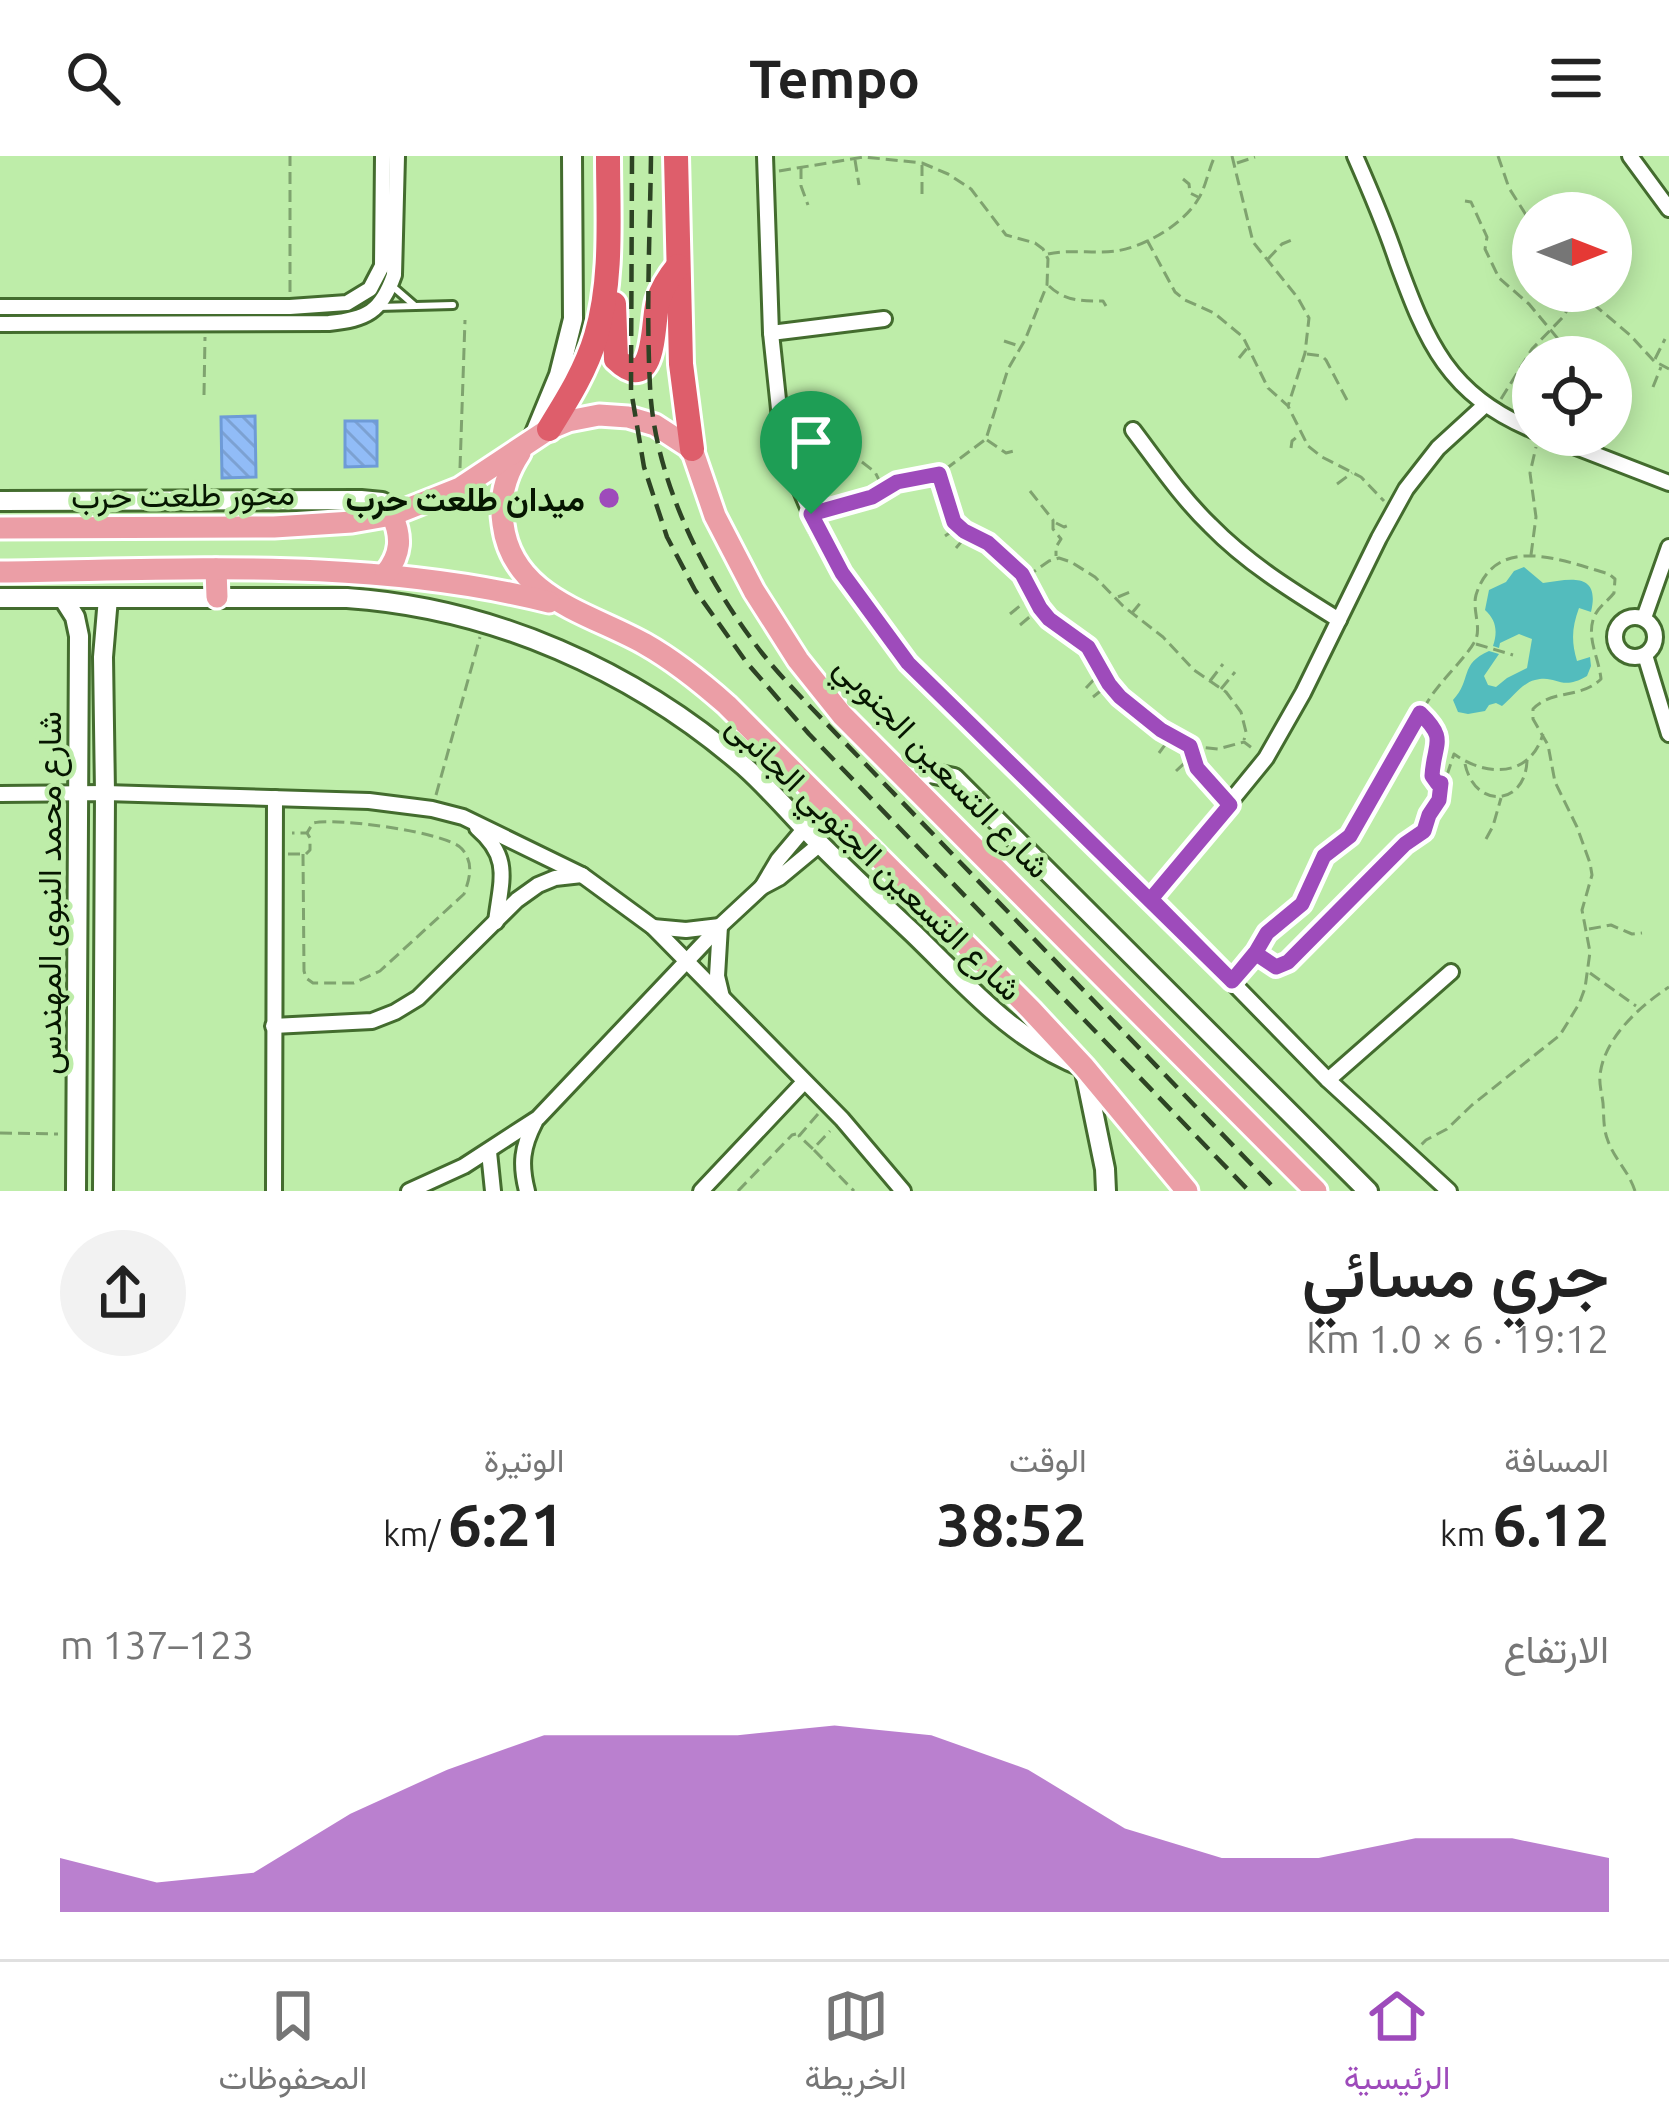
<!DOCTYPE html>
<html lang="ar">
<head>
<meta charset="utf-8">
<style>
  :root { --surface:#fff; --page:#f2f2f2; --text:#222; --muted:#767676; --line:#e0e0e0; --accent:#9e4bbb }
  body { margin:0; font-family:Ubuntu,Vazirmatn,sans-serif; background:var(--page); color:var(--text); direction:rtl; height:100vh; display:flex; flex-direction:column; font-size:45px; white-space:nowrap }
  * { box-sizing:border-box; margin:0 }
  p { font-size:39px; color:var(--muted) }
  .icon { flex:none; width:66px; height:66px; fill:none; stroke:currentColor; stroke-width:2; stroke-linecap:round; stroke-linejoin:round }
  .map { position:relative; height:1035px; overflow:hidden; direction:ltr }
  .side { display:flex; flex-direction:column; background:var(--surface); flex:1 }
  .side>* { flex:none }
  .needle { width:78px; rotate:90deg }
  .buttons { position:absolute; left:1512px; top:36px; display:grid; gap:24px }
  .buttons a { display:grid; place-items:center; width:120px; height:120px; border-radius:50%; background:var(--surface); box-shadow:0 6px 30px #0003; font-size:60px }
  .pin { position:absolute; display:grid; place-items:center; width:102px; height:102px; color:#fff; margin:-123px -51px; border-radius:50% 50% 50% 0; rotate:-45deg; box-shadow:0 0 12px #0007 }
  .pin .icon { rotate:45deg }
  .round { display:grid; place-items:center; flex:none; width:126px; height:126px; border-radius:63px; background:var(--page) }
  .overview { display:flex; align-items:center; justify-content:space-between; height:204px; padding:0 60px }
  h1 { font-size:66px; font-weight:600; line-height:90px }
  .figures { display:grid; grid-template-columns:repeat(3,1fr); gap:18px; height:204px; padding:12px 60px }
  .figures div { display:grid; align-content:center }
  .figures b { font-size:60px; font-weight:600 }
  .figures small { font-size:33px; font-weight:400 }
  .figures p { font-size:33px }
  .chart { height:336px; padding:24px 60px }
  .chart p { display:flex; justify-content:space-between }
  .chart svg { width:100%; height:216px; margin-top:12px; fill:var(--accent); opacity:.7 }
  header { display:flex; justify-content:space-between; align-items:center; height:156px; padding:0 60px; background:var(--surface); font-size:54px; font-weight:600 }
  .tab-bar { display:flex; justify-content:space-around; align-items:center; height:168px; border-top:3px solid var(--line); background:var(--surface); font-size:33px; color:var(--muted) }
  .tab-bar a { display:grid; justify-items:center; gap:6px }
  .tab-bar .active { color:var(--accent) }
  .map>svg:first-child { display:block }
  .water { fill:#53bcbd }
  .building { fill:url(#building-back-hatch); stroke:#6e9bd7; stroke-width:3 }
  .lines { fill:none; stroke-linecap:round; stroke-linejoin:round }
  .lane-casing { stroke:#436c2e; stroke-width:12 }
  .street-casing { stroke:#436c2e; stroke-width:20 }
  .secondary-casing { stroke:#436c2e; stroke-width:24 }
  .primary-casing { stroke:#fff; stroke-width:27 }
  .highway-casing { stroke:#fff; stroke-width:30 }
  .path { stroke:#7fa36f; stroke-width:3; stroke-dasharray:12 6; stroke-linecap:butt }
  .lane { stroke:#fff; stroke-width:6 }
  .street { stroke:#fff; stroke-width:14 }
  .secondary { stroke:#fff; stroke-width:18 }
  .primary { stroke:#eb9ea6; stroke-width:21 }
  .highway { stroke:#de5e6b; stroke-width:24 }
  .rail { stroke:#2d4324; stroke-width:4.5; stroke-dasharray:18 9; stroke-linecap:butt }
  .route-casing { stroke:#fff; stroke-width:24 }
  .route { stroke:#9e4bbb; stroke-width:15 }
  .poi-dot { fill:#9e4bbb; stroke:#beeda9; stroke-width:4.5 }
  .labels { text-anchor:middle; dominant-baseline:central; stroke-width:9; stroke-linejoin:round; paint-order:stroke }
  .street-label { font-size:33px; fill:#061601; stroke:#beeda9 }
  .poi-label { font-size:33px; font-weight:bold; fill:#061601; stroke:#beeda9; text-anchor:end }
</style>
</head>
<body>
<header><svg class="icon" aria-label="menu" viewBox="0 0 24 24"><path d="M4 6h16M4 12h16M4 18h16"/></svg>Tempo<svg class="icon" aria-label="search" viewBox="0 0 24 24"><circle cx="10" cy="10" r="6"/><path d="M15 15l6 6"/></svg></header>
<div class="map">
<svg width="1669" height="1035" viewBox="0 0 1669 1035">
  <defs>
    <pattern id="building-back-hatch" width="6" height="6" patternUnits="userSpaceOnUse" patternTransform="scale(3)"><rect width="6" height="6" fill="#91bcf7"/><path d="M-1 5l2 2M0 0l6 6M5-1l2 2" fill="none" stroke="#7ca1d2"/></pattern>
  </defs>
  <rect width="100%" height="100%" fill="#beeda9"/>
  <path class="water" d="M1524 411 1543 427C1567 424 1601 414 1591 456L1579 452C1572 471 1571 485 1577 505L1590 501 1591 510 1587 520C1560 536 1557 518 1535 524 1522 527 1512 542 1502 550L1496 547 1489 549 1485 555 1468 558 1458 556 1453 544C1472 524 1459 508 1489 495L1499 498 1484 520 1488 529 1496 531 1507 522 1527 512 1532 483 1519 478 1500 487 1499 492 1493 490C1498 475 1496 464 1485 454L1489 434 1506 426 1514 415Z"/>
  <g class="building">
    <polygon points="255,260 256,321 222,322 221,261"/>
    <polygon points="345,265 377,265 377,310 345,311"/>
  </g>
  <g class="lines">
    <defs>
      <g id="lane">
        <polyline points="391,129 414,149"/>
        <polyline points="378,151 453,149"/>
      </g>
      <g id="street">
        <polyline points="765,0 771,177 781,272 796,323 817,373 842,417 908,507 1151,743 1328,924 1449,1035"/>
        <path d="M1355 0C1370 34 1385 69 1397 105 1427 187 1448 238 1533 274"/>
        <polyline points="1630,0 1669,53"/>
        <polyline points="0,151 290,151 347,147 370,133 382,110 383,0"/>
        <path d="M0 168 329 167C367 163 381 156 394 119L397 0"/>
        <polyline points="771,177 884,163"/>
        <path d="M1133 274C1158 307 1181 341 1210 369 1248 408 1294 436 1339 464"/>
        <polyline points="1545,279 1669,327"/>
        <circle cx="1635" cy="481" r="20"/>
        <polyline points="1644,462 1669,391"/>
        <polyline points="1645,499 1669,578"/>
        <polyline points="0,638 105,637 369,645 432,653 463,661 582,719 653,771 842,963 903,1035"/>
        <path d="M477 672C512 702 501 724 496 766"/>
        <polyline points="762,731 778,704 805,672"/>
        <polyline points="1151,743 1266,602 1303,537 1379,382 1406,333 1438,292 1485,249"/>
        <polyline points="653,771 686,774 720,770 717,820 722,841"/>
        <polyline points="273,870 372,865 395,856 418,842 517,744 538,729 555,722 582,719"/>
        <polyline points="1328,924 1451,816"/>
        <polyline points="489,996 493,1035"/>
        <polyline points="274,1035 275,642"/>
        <polyline points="409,1035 464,1010 538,962 720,770 762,731 779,722 820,688"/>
        <path d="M527 1035C520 1008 522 991 535 966"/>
        <polyline points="701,1035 804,926"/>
      </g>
      <g id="secondary">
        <polyline points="533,282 559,219 573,163 572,0"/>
        <polyline points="0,345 361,344 382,346 392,359"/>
        <path d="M0 442H347C493 452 633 514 744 610 771 634 795 663 821 689 851 719 882 748 913 777 967 829 1012 884 1084 911L1105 1013 1106 1035"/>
        <polyline points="63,442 75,461 79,480 76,1035"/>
        <polyline points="908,624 930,617 954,622 1368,1035"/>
        <polyline points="103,1035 105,637 103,501 108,442"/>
      </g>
      <g id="primary">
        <path d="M520 297C506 318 499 342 503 368 512 442 590 457 645 488 675 505 701 526 727 549L1031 854 1084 911 1187 1035"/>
        <polyline points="0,372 274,371 352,366 392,359 460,332 549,273 568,265 599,259 628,261 655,269 692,293 715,360 754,435 798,504 842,559 1316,1035"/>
        <polyline points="216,413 217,441"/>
        <path d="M0 416C184 414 369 401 549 446"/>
        <path d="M386 417C401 398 402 381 392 359"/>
      </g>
      <g id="highway">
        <polyline points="676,0 681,208 692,293"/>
        <path d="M614 148 616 203C657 243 652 164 658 145 662 132 669 121 678 110"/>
        <path d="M549 273C567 244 586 214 596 180 613 123 608 59 608 0"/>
      </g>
    </defs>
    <use href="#lane" class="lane-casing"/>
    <use href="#street" class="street-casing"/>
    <use href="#secondary" class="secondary-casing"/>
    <use href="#primary" class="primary-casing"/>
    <use href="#highway" class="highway-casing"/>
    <g class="path">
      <polyline points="1232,0 1253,86 1298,142 1309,162 1305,197 1288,250"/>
      <polyline points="1498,0 1509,32 1533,70"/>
      <polyline points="855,4 859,29"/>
      <polyline points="1237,7 1255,1"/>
      <polyline points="801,11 801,30 808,49"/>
      <polyline points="779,15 864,1 922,7 948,18 971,33 1006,79 1035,87 1043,93 1048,103 1047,129 1025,184 1008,213 986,283 939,318 897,326 872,341 822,355"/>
      <polyline points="1183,23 1189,28 1190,37 1198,41"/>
      <polyline points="922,38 922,9"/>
      <polyline points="1465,45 1471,46 1487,81 1485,93 1499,122 1529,148 1559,184 1571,188 1579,195"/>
      <polyline points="1528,57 1537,52"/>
      <polyline points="1147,84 1175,136 1185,144 1214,157 1243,181 1268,232 1288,250 1308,290 1322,301 1361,321 1384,345"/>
      <path d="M1048 98C1071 93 1093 98 1116 95 1144 91 1182 69 1197 45 1206 32 1208 14 1215 0"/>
      <polyline points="1268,103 1282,88 1294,83"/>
      <path d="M1049 130C1065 145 1081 145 1103 145L1106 150"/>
      <polyline points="290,136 290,0"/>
      <polyline points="1579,136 1630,179 1654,205 1669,213"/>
      <polyline points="1004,185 1019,190"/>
      <polyline points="1307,198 1322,200 1326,204 1349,248"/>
      <polyline points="1239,202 1248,191"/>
      <polyline points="1655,203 1665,183"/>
      <polyline points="1653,231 1661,211"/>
      <polyline points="204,239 205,181"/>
      <polyline points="1501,243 1532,193 1563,161 1578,136"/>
      <polyline points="847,274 858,303 875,316 883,332"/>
      <polyline points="987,284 1006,297 1018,294"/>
      <polyline points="1291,292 1292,285 1299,279"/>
      <polyline points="460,312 465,164"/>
      <polyline points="940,320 954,366 964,375 988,387 1022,418 1049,463 1088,491 1109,528 1120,541 1161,574 1190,590 1218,593 1244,586 1252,592"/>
      <polyline points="1337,328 1352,317"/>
      <polyline points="1030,335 1053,364 1053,373 1061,383 1056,391 1056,400"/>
      <polyline points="1056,367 1064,371 1069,369"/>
      <polyline points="945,380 957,372"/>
      <polyline points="956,392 968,378"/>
      <polyline points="1531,399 1536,361 1530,317 1536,291"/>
      <polyline points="1026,421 1049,405 1059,402 1071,406 1095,421 1123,450 1163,481 1194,514 1226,536 1241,556 1246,576 1244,584"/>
      <polyline points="1118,441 1130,436"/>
      <polyline points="1132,457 1142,445"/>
      <polyline points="1010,458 1032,440"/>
      <polyline points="1020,469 1039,453"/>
      <polyline points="1476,488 1513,499"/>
      <polyline points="1210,525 1223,508"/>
      <polyline points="1086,532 1100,517"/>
      <polyline points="1221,533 1235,516"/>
      <polyline points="1093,541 1108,529"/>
      <path d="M1421 558C1452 588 1430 591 1434 624L1437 627 1445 625 1454 598C1486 621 1530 622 1543 578"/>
      <polyline points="1191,591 1197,612 1220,638"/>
      <polyline points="1159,597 1170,582"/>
      <path d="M1465 608C1475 654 1526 650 1527 604"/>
      <polyline points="1176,615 1191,601"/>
      <polyline points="436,639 480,481"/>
      <polyline points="1486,683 1493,670 1501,642"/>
      <polyline points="288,698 306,698 310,694 310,682 307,677 292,677"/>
      <path d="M303 698 304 815 306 822 313 827H354L380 815 464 738C470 722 474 707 462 693 448 676 334 661 313 667L307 677"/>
      <polyline points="1589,773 1611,769 1632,778 1642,777"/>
      <polyline points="1256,799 1276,811 1288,806 1409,684 1424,675 1429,659 1439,644 1441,627"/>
      <path d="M1241 815 1253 801 1267 777 1302 748 1324 700 1350 680 1428 545C1440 525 1466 502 1475 485 1482 472 1472 454 1476 439 1496 375 1566 406 1609 418L1615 423 1614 437C1608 445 1598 451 1594 461 1586 482 1599 502 1601 523 1581 543 1552 533 1533 553V563L1548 589 1555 626 1577 671 1590 707 1592 719 1582 754 1590 796 1585 832 1579 848 1560 879 1472 949 1447 973 1426 984 1419 991"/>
      <polyline points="1590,817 1636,850"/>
      <polyline points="818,958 799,980 813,993 830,975"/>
      <polyline points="0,977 58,978"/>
      <polyline points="814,994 854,1035"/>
      <polyline points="738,1035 792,979 796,978"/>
      <path d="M1635 1035C1628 1014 1615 1004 1608 985 1603 973 1604 960 1603 947 1602 938 1599 929 1600 919 1604 882 1640 850 1669 831"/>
    </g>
    <use href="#lane" class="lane"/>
    <use href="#street" class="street"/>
    <use href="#secondary" class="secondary"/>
    <use href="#primary" class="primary"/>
    <use href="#highway" class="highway"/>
    <g class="rail">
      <polyline points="632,0 631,234 644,311 667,381 695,434 747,507 809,578 1249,1035"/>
      <path d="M651 0C650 76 646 154 650 230 654 324 705 424 762 497 781 521 803 543 824 565L1277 1035"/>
    </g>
  </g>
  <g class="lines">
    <defs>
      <path id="route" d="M811 358 842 417 908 507 1232 825 1255 797 1276 811 1288 806 1405 688 1424 675 1429 659 1439 644 1441 627H1437L1432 620C1434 586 1448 584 1420 557L1350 680 1324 700 1302 748 1267 777 1253 801 1232 825 1151 743 1230 649 1197 612 1190 590 1161 574 1120 541 1109 528 1088 491 1049 463 1040 452 1022 418 988 387 964 375 954 366 939 318 897 326 872 341 811 358"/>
    </defs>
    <use href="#route" class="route-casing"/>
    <use href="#route" class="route"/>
  </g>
  <circle class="poi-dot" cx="609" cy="342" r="12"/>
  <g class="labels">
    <g class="street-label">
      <text transform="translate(183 338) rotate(-1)">محور طلعت حرب</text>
      <text transform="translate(943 610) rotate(46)">شارع التسعين الجنوبي</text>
      <text transform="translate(875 701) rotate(44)">شارع التسعين الجنوبي الجانبى</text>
      <text transform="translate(48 737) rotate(-90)">شارع محمد النبوى المهندس</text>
    </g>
    <g class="poi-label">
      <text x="585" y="342">ميدان طلعت حرب</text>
    </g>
  </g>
</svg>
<div class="buttons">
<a><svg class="needle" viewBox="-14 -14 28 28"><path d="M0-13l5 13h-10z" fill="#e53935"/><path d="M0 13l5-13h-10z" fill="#767676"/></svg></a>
<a><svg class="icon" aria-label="locate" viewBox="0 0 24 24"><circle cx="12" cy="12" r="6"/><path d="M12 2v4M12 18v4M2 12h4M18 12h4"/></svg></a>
</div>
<div class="pin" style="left:811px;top:358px;background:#1e9e55"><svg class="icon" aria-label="arrive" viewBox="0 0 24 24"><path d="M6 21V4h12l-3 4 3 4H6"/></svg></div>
</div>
<section class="side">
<div class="overview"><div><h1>جري مسائي</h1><p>19:12 · 6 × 1.0 km</p></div><a class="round"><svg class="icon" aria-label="share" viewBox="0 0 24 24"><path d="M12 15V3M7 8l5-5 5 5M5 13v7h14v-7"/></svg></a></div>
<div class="figures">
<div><p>المسافة</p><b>6.12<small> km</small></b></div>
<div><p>الوقت</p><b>38:52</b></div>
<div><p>الوتيرة</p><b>6:21<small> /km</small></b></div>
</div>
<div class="chart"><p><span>الارتفاع</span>123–137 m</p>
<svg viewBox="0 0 160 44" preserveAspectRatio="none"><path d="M0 44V33L10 38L20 36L30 24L40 15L50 8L60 8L70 8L80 6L90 8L100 15L110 27L120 33L130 33L140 29L150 29L160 33V44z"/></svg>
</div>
</section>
<nav class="tab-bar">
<a class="active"><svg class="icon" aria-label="home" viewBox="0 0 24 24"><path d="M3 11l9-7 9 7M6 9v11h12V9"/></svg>الرئيسية</a>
<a><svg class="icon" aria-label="map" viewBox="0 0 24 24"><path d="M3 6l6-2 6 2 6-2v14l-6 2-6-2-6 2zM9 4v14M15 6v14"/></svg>الخريطة</a>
<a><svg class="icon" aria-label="saved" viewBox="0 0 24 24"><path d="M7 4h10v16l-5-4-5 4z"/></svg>المحفوظات</a>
</nav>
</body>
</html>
